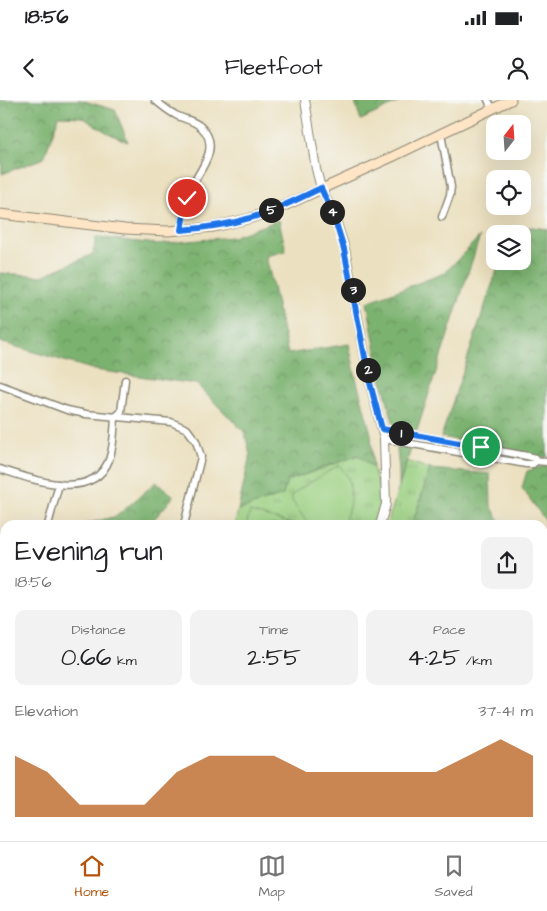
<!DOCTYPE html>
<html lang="en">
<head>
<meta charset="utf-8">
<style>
  :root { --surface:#fff; --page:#f2f2f2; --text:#202124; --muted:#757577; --line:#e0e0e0; --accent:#b45309 }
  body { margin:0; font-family:"Architects Daughter",sans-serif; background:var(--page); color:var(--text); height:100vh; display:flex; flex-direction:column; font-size:19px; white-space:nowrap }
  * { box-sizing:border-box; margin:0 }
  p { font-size:16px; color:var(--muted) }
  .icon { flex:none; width:28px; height:28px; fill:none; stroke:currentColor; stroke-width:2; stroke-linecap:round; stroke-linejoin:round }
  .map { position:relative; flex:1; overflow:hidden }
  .drawer { position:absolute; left:0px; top:420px; width:548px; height:321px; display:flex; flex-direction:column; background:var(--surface); border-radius:15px 15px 0 0; box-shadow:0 5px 20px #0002 }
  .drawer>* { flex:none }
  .needle { width:32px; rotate:17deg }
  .tools { position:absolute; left:486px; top:15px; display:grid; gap:10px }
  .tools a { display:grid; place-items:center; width:45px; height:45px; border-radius:10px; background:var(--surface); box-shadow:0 5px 20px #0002; font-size:25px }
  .pin { position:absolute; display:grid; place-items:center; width:42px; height:42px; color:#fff; margin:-21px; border:2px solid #fff; border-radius:50%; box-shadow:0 1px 5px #0007 }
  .km { position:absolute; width:25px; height:25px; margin:-12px; border-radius:50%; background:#222; color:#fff; font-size:14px; line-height:25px; text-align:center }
  .round { display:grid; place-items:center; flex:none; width:52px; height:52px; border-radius:10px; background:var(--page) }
  .headline { display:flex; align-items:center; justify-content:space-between; height:85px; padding:0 15px }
  h1 { font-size:28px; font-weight:600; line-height:38px }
  .metrics { display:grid; grid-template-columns:repeat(3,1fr); gap:8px; height:85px; padding:5px 15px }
  .metrics div { display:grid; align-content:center; border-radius:10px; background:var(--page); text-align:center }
  .metrics b { font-size:25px; font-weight:600 }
  .metrics small { font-size:14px; font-weight:400 }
  .metrics p { font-size:14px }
  .chart { height:140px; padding:10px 15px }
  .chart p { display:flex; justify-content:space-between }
  .chart svg { width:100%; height:90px; margin-top:5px; fill:var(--accent); opacity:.7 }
  .status { display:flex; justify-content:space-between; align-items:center; height:35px; padding:0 25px; background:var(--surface); direction:ltr }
  .status svg { height:14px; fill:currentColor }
  header { display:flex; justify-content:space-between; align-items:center; height:65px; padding:0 15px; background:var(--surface); font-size:22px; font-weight:600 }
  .tab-bar { display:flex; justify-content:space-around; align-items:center; height:70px; border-top:1px solid var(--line); background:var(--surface); font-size:14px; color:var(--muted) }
  .tab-bar a { display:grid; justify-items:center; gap:2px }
  .tab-bar .active { color:var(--accent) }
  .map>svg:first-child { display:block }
  .grass { fill:url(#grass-tufts); stroke:#637e56 }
  .forest { fill:url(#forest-crowns); stroke:#546e4e }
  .pitch { fill:#9bd082; stroke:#637e56 }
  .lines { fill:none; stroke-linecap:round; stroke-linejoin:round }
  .stream { stroke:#72b9e9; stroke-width:2 }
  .minor-casing { stroke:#8b8675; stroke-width:9 }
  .tertiary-casing { stroke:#8b8675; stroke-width:10 }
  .secondary-casing { stroke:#8b8675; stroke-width:11 }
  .motorway-casing { stroke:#8b8675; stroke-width:14 }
  .minor { stroke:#fff; stroke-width:6 }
  .tertiary { stroke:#fff; stroke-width:8 }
  .secondary { stroke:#fee5c5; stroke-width:9 }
  .motorway { stroke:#fcbd6f; stroke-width:11 }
  .route-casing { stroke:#fff; stroke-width:10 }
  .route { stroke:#1a73e8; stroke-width:6 }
</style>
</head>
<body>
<div class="status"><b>18:56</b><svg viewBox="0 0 49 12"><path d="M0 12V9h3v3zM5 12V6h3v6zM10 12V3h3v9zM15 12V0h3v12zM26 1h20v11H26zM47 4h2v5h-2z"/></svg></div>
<header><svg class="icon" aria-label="back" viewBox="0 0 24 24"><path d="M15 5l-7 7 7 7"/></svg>Fleetfoot<svg class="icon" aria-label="person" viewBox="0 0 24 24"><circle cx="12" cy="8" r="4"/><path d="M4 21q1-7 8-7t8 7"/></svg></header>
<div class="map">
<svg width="547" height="741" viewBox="0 0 547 741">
  <defs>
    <pattern id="grass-tufts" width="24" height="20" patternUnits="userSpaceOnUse" patternTransform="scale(1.25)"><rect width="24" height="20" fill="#9bd082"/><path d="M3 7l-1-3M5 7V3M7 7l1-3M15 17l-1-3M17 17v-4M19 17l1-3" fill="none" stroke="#7fa96b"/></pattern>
    <pattern id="forest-crowns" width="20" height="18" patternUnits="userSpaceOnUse" patternTransform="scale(1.25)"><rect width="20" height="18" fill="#7cb270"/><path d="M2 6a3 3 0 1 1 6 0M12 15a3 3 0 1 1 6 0" fill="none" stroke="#66915c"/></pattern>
  </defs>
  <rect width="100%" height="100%" fill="#f6f6f2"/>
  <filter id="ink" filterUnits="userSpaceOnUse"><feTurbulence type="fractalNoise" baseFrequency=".02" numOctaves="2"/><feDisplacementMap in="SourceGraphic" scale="10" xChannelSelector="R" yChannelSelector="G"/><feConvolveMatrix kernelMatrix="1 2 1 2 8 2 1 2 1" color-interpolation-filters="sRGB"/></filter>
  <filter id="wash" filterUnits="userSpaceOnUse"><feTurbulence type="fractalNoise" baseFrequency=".0096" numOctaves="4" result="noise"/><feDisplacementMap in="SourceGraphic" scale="20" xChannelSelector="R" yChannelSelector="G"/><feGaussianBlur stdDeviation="1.12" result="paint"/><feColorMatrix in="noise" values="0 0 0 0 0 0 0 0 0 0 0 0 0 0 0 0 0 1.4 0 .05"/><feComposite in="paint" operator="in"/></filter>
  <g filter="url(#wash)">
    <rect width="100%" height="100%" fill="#ebe0bf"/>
    <g class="grass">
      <polygon points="359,355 373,368 380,391 378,415 372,425 235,425 238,410 282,395 287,381"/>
      <polygon points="407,361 430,369 412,425 387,425"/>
    </g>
    <g class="forest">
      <polygon points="0,0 81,0 115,10 128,42 108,33 82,17 59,16 44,58 2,74"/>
      <polygon points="354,0 403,0 361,20"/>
      <polygon points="279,120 286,151 266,156 288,254 349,244 356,278 371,334 373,368 358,355 287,381 283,395 238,410 250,355 245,333 196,284 95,270 0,242 0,173 42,176 93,154 96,137 156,144 232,137"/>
      <polygon points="532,127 547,129 547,358 441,337 500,161 522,161 522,134 509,134 510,131"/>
      <polygon points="480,136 399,386 399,370 395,329 380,273 367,202 445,173"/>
      <polygon points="547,365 547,423 522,388 527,371"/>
      <polygon points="430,369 490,374 491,406 502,425 412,425"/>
      <polygon points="156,382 174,396 149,425 85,424 117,416"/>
      <polygon points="547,463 547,513 543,515 543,474"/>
      <polygon points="5,474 5,531 0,535 0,475"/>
      <polygon points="547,714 547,741 246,741 243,736 542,736 543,716"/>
      <polygon points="118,736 212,736 216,741 133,741"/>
    </g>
    <g class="pitch">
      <path d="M339 365C342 369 346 373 348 378 353 393 350 412 342 425H309L292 401V396L298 390Z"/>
      <polygon points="250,412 297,425 246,425"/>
    </g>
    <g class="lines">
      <polyline class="stream" points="201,736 206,741"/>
    </g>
  </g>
  <g filter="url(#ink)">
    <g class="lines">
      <defs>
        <g id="minor">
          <path d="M155 0C161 5 167 10 174 14 182 19 194 20 201 27 224 49 195 74 187 96 184 107 183 119 181 130"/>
          <polyline points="488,0 492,8"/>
          <polyline points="441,34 451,87 450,95 442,117"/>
          <polyline points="0,285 67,310 86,314 171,322 187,329 196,341 201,357 184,425"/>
          <polyline points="382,329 527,356 535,358 536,361 533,364 526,364 384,339"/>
          <polyline points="536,361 547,362"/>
          <path d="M0 369C31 379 92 403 109 360 114 347 114 331 115 317L121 312 125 280"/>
          <polyline points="48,425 59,384"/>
          <polyline points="0,436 5,434"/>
          <polyline points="0,581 5,586"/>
          <polyline points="0,681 5,682"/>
        </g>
        <polyline id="tertiary" points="305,0 316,69 321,88 335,117 345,149 370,283 384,339 386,404 380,425"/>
        <g id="secondary">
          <polyline points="0,114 125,129 168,131 214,127 251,118 284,106 392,57 511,0"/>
          <polyline points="0,553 5,558"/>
          <polyline points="229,736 232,741"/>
        </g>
        <g id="motorway">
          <polyline points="0,711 5,713"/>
          <polyline points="79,736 94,741"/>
        </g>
      </defs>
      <use href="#minor" class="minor-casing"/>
      <use href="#tertiary" class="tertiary-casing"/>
      <use href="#secondary" class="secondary-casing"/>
      <use href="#motorway" class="motorway-casing"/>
      <use href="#minor" class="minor"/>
      <use href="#tertiary" class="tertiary"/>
      <use href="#secondary" class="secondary"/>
      <use href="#motorway" class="motorway"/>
    </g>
  </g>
  <g class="lines" filter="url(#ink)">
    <defs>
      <path id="route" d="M187 98 181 130C205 128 227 125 250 118 275 111 298 99 321 88L334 117 344 149 370 283 382 329 481 347"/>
    </defs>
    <use href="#route" class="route-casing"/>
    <use href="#route" class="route"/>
  </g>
</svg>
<div class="tools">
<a><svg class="needle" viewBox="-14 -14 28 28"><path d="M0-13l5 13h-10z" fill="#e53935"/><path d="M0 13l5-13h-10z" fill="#757577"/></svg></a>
<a><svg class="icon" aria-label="locate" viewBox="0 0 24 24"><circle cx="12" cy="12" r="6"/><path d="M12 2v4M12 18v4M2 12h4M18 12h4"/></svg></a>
<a><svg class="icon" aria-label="layers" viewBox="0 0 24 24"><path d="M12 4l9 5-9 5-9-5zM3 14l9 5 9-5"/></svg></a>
</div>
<div class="pin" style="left:481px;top:347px;background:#1e9e55"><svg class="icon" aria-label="arrive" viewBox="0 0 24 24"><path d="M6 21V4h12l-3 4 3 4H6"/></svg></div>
<div class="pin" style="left:187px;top:98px;background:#d93025"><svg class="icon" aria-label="check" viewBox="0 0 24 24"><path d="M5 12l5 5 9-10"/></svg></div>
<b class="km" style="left:401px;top:333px">1</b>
<b class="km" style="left:368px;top:270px">2</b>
<b class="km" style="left:353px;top:190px">3</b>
<b class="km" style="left:332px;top:112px">4</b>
<b class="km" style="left:271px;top:110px">5</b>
<section class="drawer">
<div class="headline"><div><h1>Evening run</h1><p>18:56</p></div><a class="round"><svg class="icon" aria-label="share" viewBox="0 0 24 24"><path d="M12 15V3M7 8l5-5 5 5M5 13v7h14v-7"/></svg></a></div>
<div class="metrics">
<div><p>Distance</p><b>0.66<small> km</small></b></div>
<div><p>Time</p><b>2:55</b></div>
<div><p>Pace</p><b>4:25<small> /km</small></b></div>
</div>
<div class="chart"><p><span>Elevation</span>37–41 m</p>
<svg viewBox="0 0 160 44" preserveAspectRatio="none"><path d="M0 44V14L10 22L20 38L30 38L40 38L50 22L60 14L70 14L80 14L90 22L100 22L110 22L120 22L130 22L140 14L150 6L160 14V44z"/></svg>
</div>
</section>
</div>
<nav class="tab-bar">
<a class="active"><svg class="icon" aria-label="home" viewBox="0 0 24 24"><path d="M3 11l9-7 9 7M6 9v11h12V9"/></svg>Home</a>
<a><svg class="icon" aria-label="map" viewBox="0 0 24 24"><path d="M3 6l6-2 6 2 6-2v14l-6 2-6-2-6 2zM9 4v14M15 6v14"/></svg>Map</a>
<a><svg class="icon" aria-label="saved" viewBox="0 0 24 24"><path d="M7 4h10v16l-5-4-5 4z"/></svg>Saved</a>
</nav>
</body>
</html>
